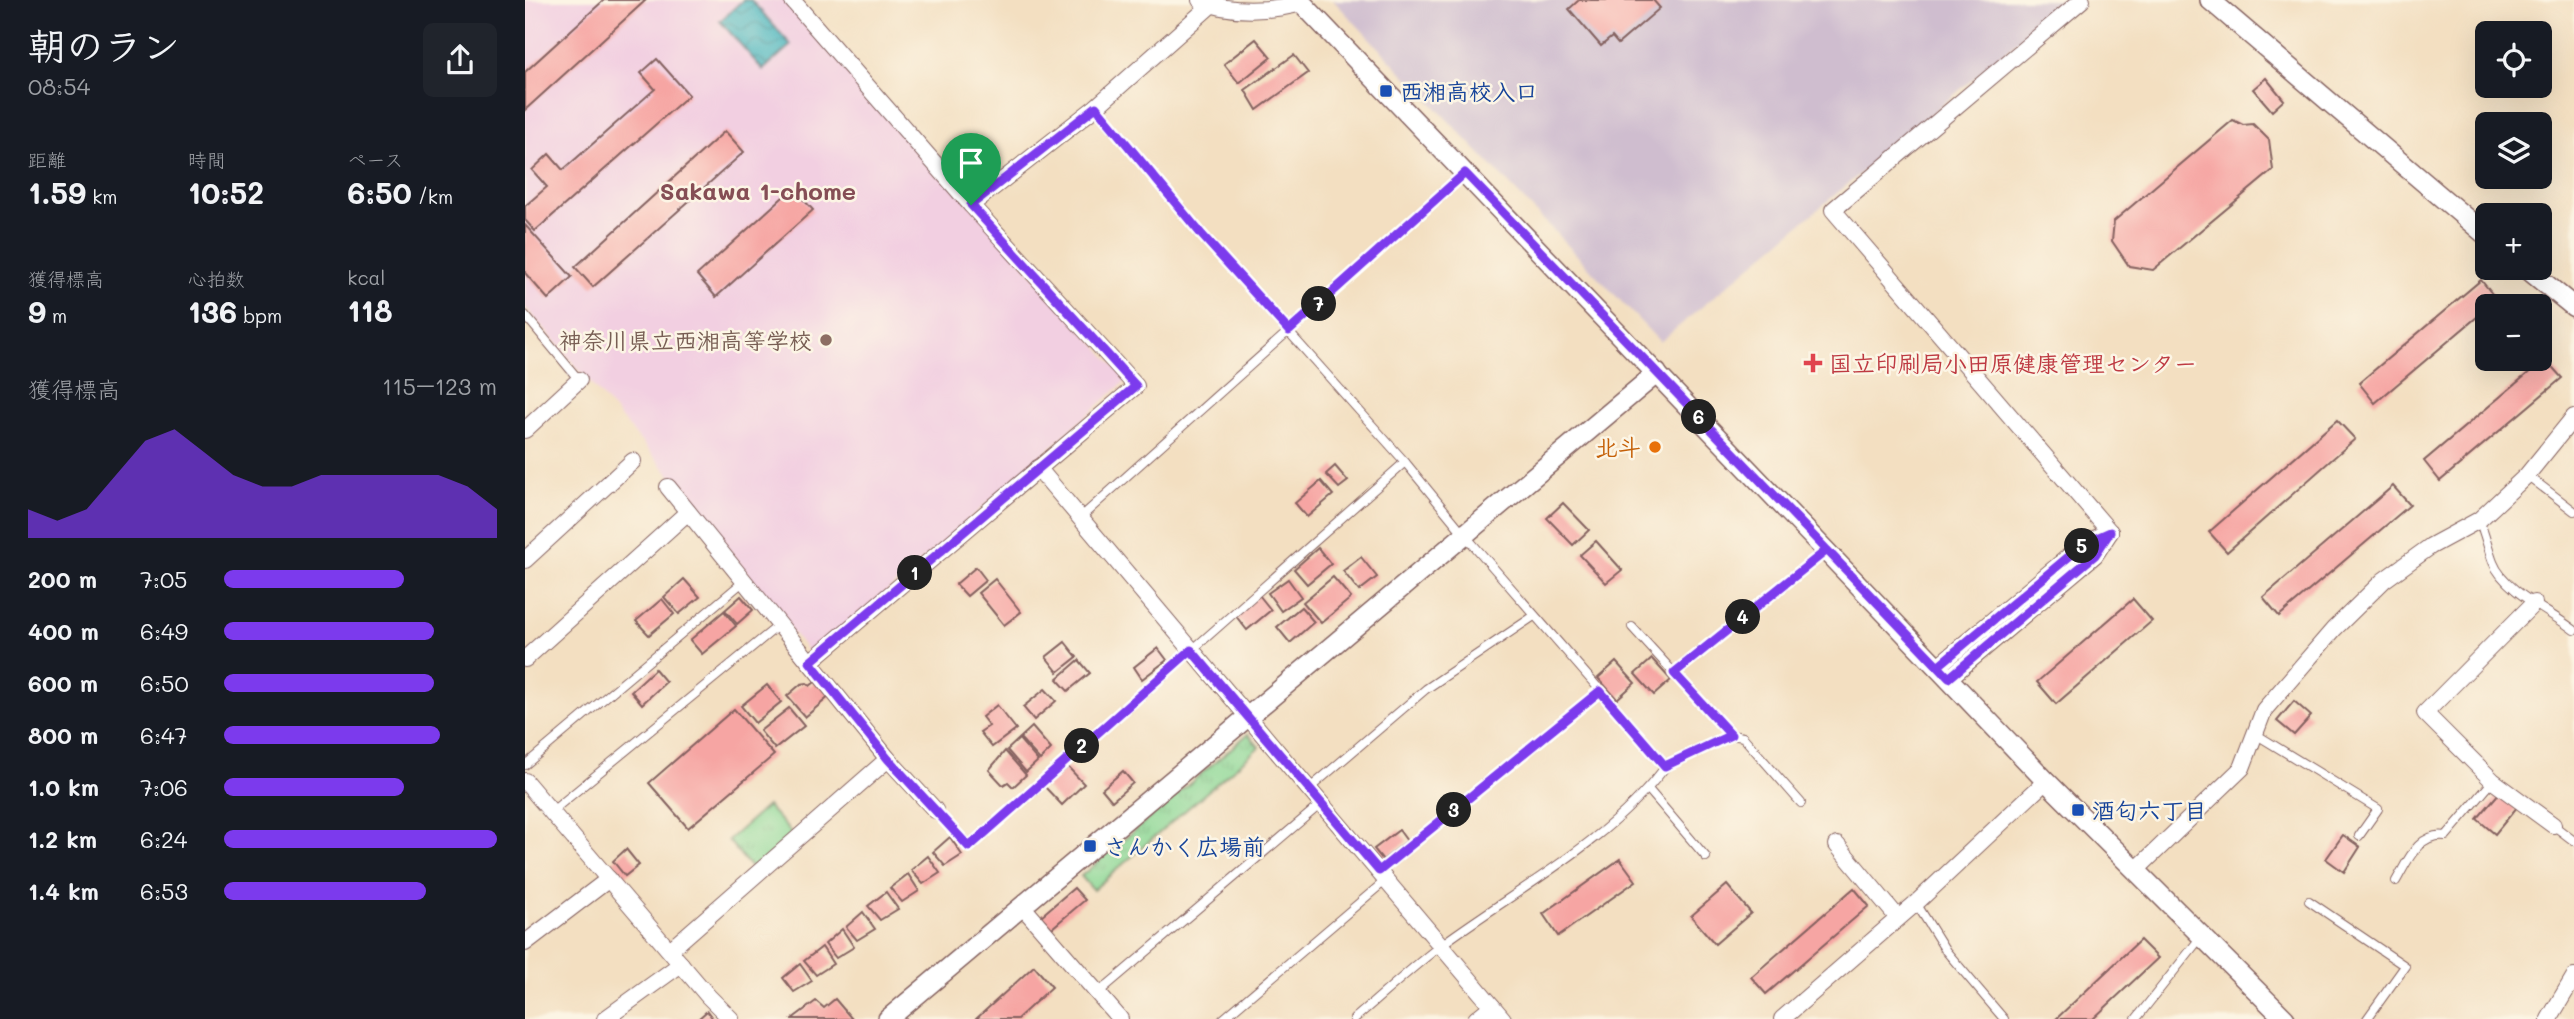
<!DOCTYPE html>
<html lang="ja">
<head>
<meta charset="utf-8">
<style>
  :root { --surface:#171b24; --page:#20242c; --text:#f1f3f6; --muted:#9ea1a6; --accent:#7c3aed }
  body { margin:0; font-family:Mali,"Klee One",sans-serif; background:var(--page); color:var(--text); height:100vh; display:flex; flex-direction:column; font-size:26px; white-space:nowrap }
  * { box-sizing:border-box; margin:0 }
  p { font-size:23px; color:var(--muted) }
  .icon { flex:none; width:38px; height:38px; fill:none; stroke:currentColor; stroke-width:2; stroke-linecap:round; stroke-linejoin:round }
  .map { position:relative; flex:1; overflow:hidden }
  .details { display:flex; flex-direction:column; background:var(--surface); width:525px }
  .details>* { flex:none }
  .fabs { position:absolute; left:1950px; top:21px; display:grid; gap:14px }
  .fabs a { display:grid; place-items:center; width:77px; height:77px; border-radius:10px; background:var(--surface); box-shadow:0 7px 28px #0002; font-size:35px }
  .pin { position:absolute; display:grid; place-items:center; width:60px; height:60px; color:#fff; margin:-72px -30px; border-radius:50% 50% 50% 0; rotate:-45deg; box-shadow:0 0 7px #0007 }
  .pin .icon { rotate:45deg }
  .km { position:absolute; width:35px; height:35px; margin:-18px; border-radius:50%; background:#222; color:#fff; font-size:19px; line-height:35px; text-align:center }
  .round { display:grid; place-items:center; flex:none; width:74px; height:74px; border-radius:10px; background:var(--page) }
  .head { display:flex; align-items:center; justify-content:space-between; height:119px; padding:0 28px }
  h1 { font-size:38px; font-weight:700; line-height:52px }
  .stats { display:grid; grid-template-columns:repeat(3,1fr); gap:10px; height:119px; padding:7px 28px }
  .stats div { display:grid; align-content:center }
  .stats b { font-size:30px; font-weight:700 }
  .stats small { font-size:19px; font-weight:400 }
  .stats p { font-size:19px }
  .chart { height:196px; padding:14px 28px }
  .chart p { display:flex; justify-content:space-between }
  .chart svg { width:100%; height:126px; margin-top:7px; fill:var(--accent); opacity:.7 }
  ul { padding:0 28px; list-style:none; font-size:23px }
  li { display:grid; grid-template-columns:112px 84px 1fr; align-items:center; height:52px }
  li i { height:18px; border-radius:9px; background:var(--accent) }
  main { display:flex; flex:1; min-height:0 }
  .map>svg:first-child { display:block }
  .built { fill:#f2cfe1 }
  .industrial { fill:#cfbdcf }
  .park { fill:url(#park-tufts); stroke:#6a7b60; stroke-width:2 }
  .water { fill:url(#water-waves); stroke:#486a74; stroke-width:2 }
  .building { fill:#f6a5a3 }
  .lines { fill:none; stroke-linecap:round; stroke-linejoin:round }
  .service-casing { stroke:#856260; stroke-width:10 }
  .minor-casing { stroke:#856260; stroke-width:18 }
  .tertiary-casing { stroke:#856260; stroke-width:22 }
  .service { stroke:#fff; stroke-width:8 }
  .minor { stroke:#fff; stroke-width:16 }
  .tertiary { stroke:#fff; stroke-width:19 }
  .route-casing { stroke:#fff; stroke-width:14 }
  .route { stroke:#7c3aed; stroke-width:9 }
  .transit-dot { fill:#1a4fb4; stroke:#fcf5e5; stroke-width:2.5 }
  .education-dot { fill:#8d6e63; stroke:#fcf5e5; stroke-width:2.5 }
  .health-dot { fill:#e0444e; stroke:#fcf5e5; stroke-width:2.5 }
  .food-dot { fill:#e8710a; stroke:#fcf5e5; stroke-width:2.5 }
  .labels { text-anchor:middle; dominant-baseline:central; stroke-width:5; stroke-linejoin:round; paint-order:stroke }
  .transit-label { font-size:23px; font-weight:bold; fill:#164399; stroke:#fcf5e5; text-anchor:start }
  .education-label { font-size:23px; font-weight:bold; fill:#785e54; stroke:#fcf5e5; text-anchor:end }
  .health-label { font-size:23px; font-weight:bold; fill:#be3a42; stroke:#fcf5e5; text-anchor:start }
  .food-label { font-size:23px; font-weight:bold; fill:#c56008; stroke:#fcf5e5; text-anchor:end }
  .neighbourhood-label { font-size:24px; font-weight:bold; fill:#864e55; stroke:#fcf5e5 }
</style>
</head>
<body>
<main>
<section class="details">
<div class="head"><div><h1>朝のラン</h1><p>08:54</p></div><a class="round"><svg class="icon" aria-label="share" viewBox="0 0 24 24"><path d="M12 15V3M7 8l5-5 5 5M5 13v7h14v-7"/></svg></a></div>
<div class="stats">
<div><p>距離</p><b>1.59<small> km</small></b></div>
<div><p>時間</p><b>10:52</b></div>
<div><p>ペース</p><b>6:50<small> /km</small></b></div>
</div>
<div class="stats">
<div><p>獲得標高</p><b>9<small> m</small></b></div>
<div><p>心拍数</p><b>136<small> bpm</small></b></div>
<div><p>kcal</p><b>118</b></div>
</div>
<div class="chart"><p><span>獲得標高</span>115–123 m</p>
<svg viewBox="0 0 160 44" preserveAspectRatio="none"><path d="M0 44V34L10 38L20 34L30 22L40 10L50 6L60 14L70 22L80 26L90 26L100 22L110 22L120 22L130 22L140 22L150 26L160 34V44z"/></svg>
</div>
<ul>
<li><b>200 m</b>7:05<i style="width:66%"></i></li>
<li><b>400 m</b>6:49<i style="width:77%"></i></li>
<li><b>600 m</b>6:50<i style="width:77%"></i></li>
<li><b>800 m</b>6:47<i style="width:79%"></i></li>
<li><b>1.0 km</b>7:06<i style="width:66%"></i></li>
<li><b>1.2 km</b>6:24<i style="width:100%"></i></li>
<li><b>1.4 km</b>6:53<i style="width:74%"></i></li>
</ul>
</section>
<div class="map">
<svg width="2049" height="1019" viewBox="0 0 2049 1019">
  <defs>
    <pattern id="park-tufts" width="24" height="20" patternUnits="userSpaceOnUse" patternTransform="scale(1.75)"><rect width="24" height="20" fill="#8ad794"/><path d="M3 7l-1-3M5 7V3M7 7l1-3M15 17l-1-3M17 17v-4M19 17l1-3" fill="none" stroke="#79b880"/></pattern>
    <pattern id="water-waves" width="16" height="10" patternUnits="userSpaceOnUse" patternTransform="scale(1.75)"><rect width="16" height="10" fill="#45b4be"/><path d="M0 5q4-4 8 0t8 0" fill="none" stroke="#3c929b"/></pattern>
  </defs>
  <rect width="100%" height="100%" fill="#fcf5e5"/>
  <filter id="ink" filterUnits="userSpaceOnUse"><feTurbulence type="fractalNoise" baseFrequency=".0143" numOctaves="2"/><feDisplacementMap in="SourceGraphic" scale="14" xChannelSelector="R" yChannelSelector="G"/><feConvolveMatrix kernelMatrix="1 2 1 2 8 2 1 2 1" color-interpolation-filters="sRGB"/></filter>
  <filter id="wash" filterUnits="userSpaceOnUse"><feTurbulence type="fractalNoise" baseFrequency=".00686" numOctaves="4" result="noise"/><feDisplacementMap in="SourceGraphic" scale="28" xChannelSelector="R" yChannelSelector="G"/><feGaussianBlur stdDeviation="1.57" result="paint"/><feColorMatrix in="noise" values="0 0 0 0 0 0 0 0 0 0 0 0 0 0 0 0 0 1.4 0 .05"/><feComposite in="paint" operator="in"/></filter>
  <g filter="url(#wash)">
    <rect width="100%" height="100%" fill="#f3dfc1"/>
    <polygon class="built" points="0,0 263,0 602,380 292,653 284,653 156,488 0,307"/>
    <polygon class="industrial" points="808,0 1542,0 1135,342"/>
    <g class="park">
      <polygon points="723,734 734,747 568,890 556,876"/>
      <polygon points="242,806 268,835 228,870 203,840"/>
    </g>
    <polygon class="water" points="218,0 226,0 266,45 238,70 195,21"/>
    <g id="blocks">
      <g class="building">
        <polygon points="79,0 121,0 0,110 0,72"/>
        <polygon points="1054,0 1128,0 1135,8 1093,44 1087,37 1076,46 1044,9"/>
        <polygon points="731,39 746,57 714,83 699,64"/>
        <polygon points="769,55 783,73 732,110 720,90"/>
        <polygon points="132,59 164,95 10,231 0,220 0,206 22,187 7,170 24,154 38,170 130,89 116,73"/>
        <polygon points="1741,78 1759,100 1747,111 1728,89"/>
        <polygon points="1708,120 1718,125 1728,124 1744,140 1748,170 1628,270 1604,266 1587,241 1589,221"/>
        <polygon points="200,131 219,152 68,287 50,267"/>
        <polygon points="268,188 288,210 191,297 172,275"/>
        <polygon points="0,225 47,277 23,299 0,273"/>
        <polygon points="1956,280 1972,300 1850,403 1834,383"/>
        <polygon points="2020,359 2037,378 1915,481 1899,461"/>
        <polygon points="1812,420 1830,439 1702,552 1684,532"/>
        <polygon points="810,466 823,481 814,488 801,474"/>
        <polygon points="796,481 808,495 782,517 770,503"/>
        <polygon points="1868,486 1885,505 1754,616 1738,597"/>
        <polygon points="1038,503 1064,530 1048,545 1022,518"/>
        <polygon points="1071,541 1097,570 1081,583 1055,555"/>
        <polygon points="793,548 806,564 782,584 769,569"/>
        <polygon points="836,557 852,577 834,591 818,571"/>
        <polygon points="451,567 461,580 442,596 431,584"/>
        <polygon points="808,577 826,598 796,623 778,602"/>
        <polygon points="159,579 175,597 154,614 139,597"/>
        <polygon points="470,579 496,612 479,625 453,593"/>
        <polygon points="763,579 776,597 756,611 743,593"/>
        <polygon points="734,595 746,610 722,630 710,615"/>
        <polygon points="216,596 228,610 212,624 200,610"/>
        <polygon points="137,599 149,614 124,635 111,621"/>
        <polygon points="1608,599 1627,621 1531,704 1512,682"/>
        <polygon points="776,607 789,622 765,643 752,627"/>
        <polygon points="199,611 211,626 177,654 165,640"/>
        <polygon points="540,642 552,657 533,672 521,657"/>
        <polygon points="633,648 642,660 617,679 609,667"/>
        <polygon points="1127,659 1146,680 1129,695 1110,674"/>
        <polygon points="554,660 565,673 543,691 532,679"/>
        <polygon points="1091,662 1110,683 1092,699 1073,678"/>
        <polygon points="130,669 141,682 117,704 106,691"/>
        <polygon points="294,679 306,695 280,717 262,696 276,684 282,683 285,686"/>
        <polygon points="242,685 256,702 230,723 216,706"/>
        <polygon points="520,689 531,701 509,720 498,707"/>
        <polygon points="1769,701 1786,716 1769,735 1752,721"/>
        <polygon points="472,705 491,729 467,747 455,732 464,726 457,717"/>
        <polygon points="264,708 279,726 250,749 235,731"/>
        <polygon points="209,709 249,755 163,828 124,783"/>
        <polygon points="507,727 526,749 515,760 495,738"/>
        <polygon points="494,739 513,761 501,772 482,750"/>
        <polygon points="480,751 501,775 488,787 483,782 478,785 464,770"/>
        <polygon points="543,767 559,784 537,805 519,786"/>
        <polygon points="598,771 608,783 587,801 577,789"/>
        <polygon points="1975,792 1993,806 1970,834 1952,819"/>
        <polygon points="874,830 882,841 858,860 849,849"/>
        <polygon points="1818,835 1835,847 1819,872 1801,859"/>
        <polygon points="425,837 437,855 420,866 408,852"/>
        <polygon points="101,849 114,865 100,876 88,861"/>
        <polygon points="403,856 415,873 398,884 386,870"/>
        <polygon points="1095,859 1111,881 1033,936 1018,914"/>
        <polygon points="383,874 394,891 377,902 365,888"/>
        <polygon points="1202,885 1226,913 1190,944 1166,916"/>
        <polygon points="549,888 560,900 527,928 516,916"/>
        <polygon points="1329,888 1344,906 1241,994 1226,977"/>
        <polygon points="361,892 373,909 355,920 343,906"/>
        <polygon points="338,912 350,929 332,940 321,927"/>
        <polygon points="317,929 329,947 311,958 300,944"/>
        <polygon points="1615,940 1633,958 1568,1019 1531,1019"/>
        <polygon points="297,947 308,964 291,975 279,961"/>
        <polygon points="275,964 287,981 269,992 258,978"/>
        <polygon points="509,966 527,987 492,1019 451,1019"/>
        <polygon points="310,999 327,1019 267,1019 291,1001 299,1008"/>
        <polygon points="182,1011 188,1019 173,1019"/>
      </g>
    </g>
  </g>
  <g filter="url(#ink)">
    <use href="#blocks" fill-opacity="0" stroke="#856260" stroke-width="2"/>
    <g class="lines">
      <defs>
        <g id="service">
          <path d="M571 107 677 235 880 462 939 534 1141 766C1085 841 994 888 919 943 888 966 859 994 829 1019"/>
          <polyline points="0,315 54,380"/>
          <polyline points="2002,475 2049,511"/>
          <polyline points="555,518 940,173"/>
          <path d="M1954 520C1960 534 1963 549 1968 562 1979 591 2026 612 2049 630"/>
          <polyline points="1107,627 1206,735 1141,766"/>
          <polyline points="1149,673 1302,550"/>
          <polyline points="1206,735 1218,737 1276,803"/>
          <polyline points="1732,735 1853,809 1834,836"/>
          <polyline points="0,765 219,581"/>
          <polyline points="785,788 901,689 1009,616"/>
          <polyline points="1123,789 1181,857"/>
          <polyline points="410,810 444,847 880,462"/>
          <polyline points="26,812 254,625"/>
          <polyline points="2028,825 2049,841"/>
          <polyline points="854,871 1075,691"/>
          <path d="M1871 881C1883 860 1894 832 1921 836L1968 781"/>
          <polyline points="1784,901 1880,966 1842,1019"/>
          <polyline points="1391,903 1421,951 1479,1019"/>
          <polyline points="573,993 797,803"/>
          <polyline points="698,1019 861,880"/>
          <polyline points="1611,1019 1676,937"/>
        </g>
        <g id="minor">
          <polyline points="267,0 446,205"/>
          <path d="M675 0C705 14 746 11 777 3"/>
          <polyline points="1557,0 1308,210 1585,532"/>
          <polyline points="0,430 54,380"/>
          <polyline points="513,468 978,1019"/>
          <polyline points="143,487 363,759"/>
          <polyline points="0,560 108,461"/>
          <polyline points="2009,603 1900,713 1968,781 2028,825"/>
          <polyline points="0,659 163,512"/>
          <polyline points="285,662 611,386 446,205 571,107 686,5"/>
          <polyline points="1413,666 1560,543 1585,532"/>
          <polyline points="1424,678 1570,555 1585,532"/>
          <polyline points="0,781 183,996 206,1019"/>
          <polyline points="1312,845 1373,918"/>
          <polyline points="1610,871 1717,768 1739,710 1809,629 1859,580 1906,546 1954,520 2002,475 2049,417"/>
          <polyline points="497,906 595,1019"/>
          <polyline points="0,943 84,879"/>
          <polyline points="145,950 363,759 410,810"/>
          <polyline points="80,1019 156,964"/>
          <polyline points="951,1019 967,1006"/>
          <polyline points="1257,1019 1391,903 1521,781"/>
          <polyline points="2024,1019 2049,977"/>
        </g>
        <g id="tertiary">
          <polyline points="774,0 1521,781 1760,1019"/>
          <polyline points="1685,0 1962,236"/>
          <polyline points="2001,268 2049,307"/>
          <polyline points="363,1019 1132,373"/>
        </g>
      </defs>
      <use href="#service" class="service-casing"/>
      <use href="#minor" class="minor-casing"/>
      <use href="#tertiary" class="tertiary-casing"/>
      <use href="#service" class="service"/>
      <use href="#minor" class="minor"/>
      <use href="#tertiary" class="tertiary"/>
    </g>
  </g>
  <g class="lines" filter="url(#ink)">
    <defs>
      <path id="route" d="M446 205 611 386 285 662 363 759 444 847 666 650 854 871 1075 691 1140 766 1206 735 1149 673 1302 550 1424 678 1570 555 1585 532 1560 543 1413 666C1256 502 1098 337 940 173L764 331 677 235 571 107 446 205"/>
    </defs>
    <use href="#route" class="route-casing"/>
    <use href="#route" class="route"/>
  </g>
  <g class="transit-dot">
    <rect x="854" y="84" width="14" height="14" rx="3.5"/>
    <rect x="1546" y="803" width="14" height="14" rx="3.5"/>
    <rect x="558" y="839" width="14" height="14" rx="3.5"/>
  </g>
  <circle class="education-dot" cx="301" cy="340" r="7"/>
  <path class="health-dot" d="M1284.5 352.5h7v7h7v7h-7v7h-7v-7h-7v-7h7z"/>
  <circle class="food-dot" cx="1130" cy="447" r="7"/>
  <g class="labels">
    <g class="transit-label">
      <text x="875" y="91">西湘高校入口</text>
      <text x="1567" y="810">酒匂六丁目</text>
      <text x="579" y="846">さんかく広場前</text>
    </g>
    <g class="education-label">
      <text x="287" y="340">神奈川県立西湘高等学校</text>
    </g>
    <g class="health-label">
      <text x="1304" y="363">国立印刷局小田原健康管理センター</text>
    </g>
    <g class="food-label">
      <text x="1116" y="447">北斗</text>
    </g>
    <g class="neighbourhood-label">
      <text x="233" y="190">Sakawa 1-chome</text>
    </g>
  </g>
</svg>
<div class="fabs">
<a><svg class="icon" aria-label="locate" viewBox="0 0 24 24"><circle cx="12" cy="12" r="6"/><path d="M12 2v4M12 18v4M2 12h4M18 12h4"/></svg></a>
<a><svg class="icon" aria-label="layers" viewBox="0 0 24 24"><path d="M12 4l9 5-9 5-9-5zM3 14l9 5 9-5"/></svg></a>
<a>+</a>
<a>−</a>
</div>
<div class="pin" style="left:446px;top:205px;background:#1e9e55"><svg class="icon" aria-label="arrive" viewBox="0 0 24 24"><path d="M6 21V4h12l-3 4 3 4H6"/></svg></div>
<b class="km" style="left:390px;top:573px">1</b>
<b class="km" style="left:557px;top:746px">2</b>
<b class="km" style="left:929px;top:810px">3</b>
<b class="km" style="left:1218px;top:617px">4</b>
<b class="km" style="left:1557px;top:546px">5</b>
<b class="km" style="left:1174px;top:417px">6</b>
<b class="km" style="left:794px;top:304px">7</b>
</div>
</main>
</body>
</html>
